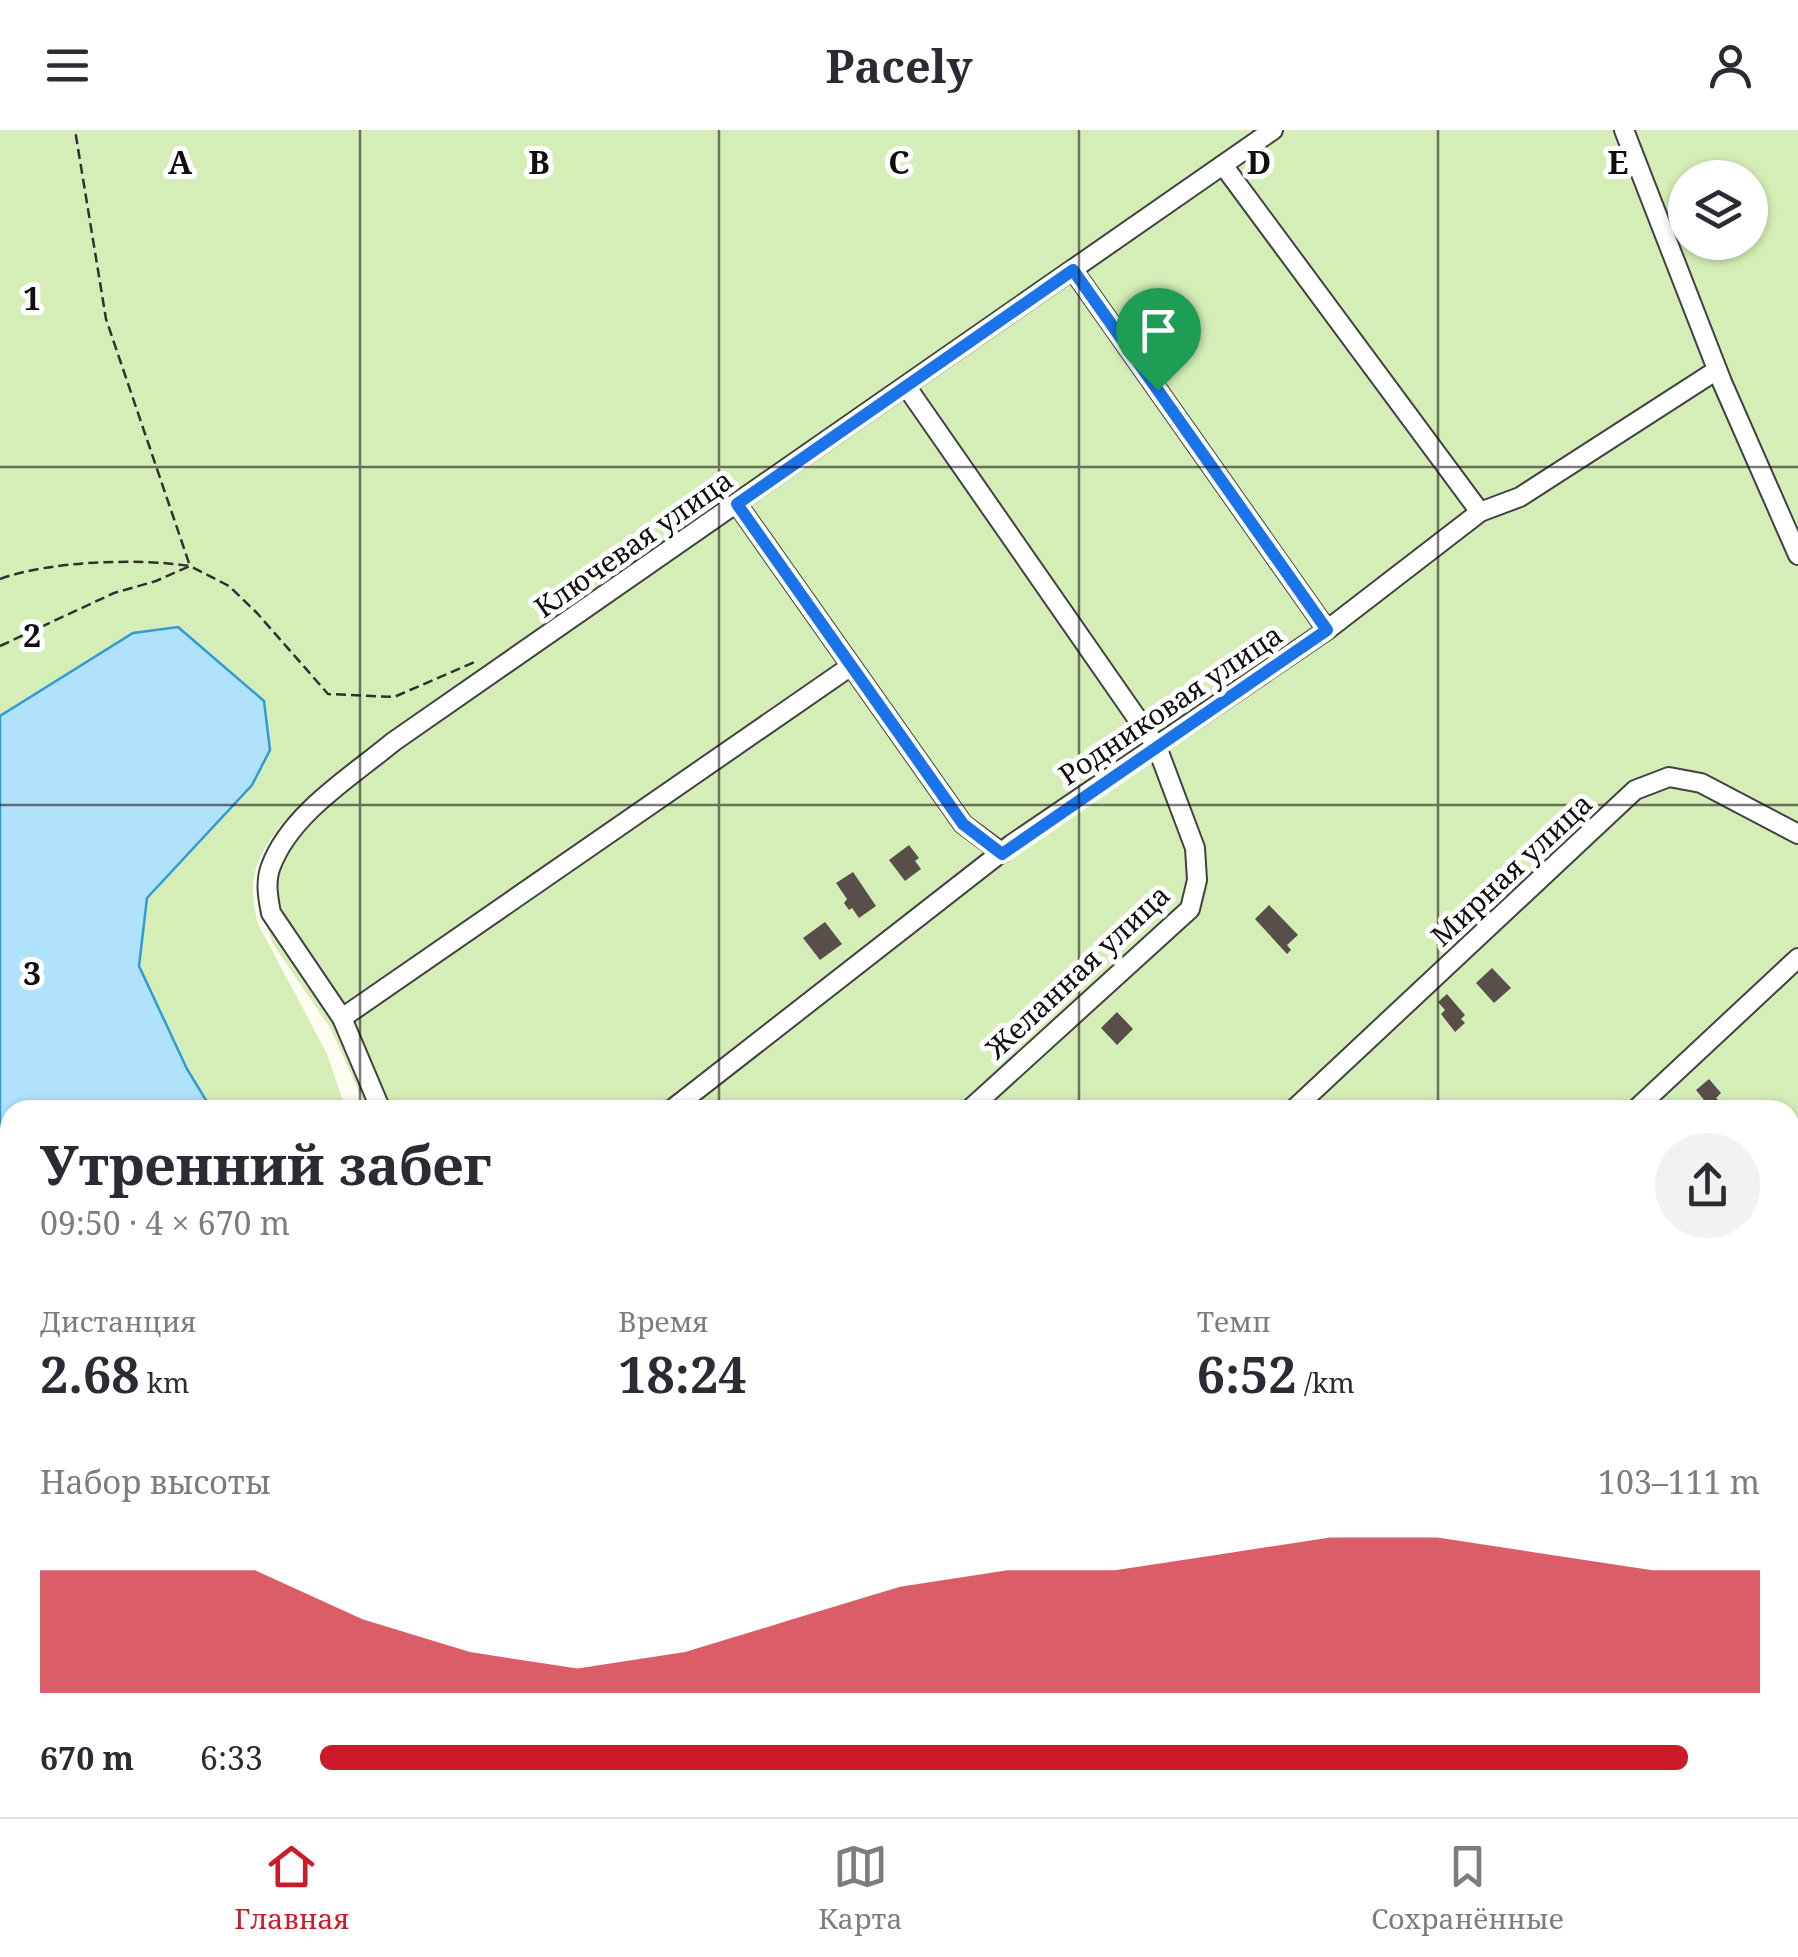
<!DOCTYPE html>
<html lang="ru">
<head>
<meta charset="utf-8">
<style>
  :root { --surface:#fff; --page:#f2f2f3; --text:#2b2b33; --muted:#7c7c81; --line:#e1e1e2; --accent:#cc1a28 }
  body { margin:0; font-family:"Noto Serif",serif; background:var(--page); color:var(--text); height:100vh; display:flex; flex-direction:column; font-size:38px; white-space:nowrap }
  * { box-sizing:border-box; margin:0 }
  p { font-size:32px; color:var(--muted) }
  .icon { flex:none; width:55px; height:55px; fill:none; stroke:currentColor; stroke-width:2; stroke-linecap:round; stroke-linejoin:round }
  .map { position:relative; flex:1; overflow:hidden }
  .drawer { position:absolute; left:0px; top:970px; width:1800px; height:718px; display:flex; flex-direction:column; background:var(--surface); border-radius:30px 30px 0 0; box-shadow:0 2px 8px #0004 }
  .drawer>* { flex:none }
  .controls { position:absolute; left:1668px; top:30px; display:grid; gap:20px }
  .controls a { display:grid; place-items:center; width:100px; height:100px; border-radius:50%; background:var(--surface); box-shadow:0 2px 8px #0004; font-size:50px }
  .pin { position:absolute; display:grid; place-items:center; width:85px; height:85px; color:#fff; margin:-102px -42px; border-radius:50% 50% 50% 0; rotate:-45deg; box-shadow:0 0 10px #0007 }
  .pin .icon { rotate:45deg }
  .round { display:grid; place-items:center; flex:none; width:105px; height:105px; border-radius:52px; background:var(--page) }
  .headline { display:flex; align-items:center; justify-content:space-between; height:170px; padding:0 40px }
  h1 { font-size:55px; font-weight:700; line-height:75px }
  .figures { display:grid; grid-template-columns:repeat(3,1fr); gap:15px; height:170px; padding:10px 40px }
  .figures div { display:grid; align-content:center }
  .figures b { font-size:50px; font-weight:700 }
  .figures small { font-size:28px; font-weight:400 }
  .figures p { font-size:28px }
  .chart { height:280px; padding:20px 40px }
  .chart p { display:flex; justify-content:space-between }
  .chart svg { width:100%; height:180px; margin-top:10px; fill:var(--accent); opacity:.7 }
  ul { padding:0 40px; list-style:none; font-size:32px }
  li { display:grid; grid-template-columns:160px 120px 1fr; align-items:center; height:75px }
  li i { height:25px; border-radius:12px; background:var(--accent) }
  header { display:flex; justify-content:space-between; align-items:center; height:130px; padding:0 40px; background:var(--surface); font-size:45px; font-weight:700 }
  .dock { display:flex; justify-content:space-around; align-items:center; height:140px; border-top:2px solid var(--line); background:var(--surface); font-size:28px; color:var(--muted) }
  .dock a { display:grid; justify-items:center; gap:5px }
  .dock .current { color:var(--accent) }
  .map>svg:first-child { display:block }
  .green { fill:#d5eeb7; fill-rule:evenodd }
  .water { fill:#b1e2fb; stroke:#319bd9; stroke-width:2.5 }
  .building { fill:#594f4a }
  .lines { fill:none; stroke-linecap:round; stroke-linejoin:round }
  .minor-casing { stroke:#424242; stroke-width:22 }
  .path { stroke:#313131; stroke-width:2.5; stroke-dasharray:10 5; stroke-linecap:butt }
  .minor { stroke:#fff; stroke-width:18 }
  .route-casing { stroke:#fff; stroke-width:20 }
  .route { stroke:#1a73e8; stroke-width:12 }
  .grid { fill:none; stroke:#0f0f0f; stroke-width:2.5; stroke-opacity:0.55 }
  .labels { text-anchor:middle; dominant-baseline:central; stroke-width:10; stroke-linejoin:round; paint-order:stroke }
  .street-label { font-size:28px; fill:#0f0f0f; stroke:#fff }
  .grid-label { font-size:32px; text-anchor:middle; font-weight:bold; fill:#0f0f0f; stroke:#fff; stroke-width:10; stroke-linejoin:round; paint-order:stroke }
</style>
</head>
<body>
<header><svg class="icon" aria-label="menu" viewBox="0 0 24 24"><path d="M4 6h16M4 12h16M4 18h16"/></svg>Pacely<svg class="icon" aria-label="person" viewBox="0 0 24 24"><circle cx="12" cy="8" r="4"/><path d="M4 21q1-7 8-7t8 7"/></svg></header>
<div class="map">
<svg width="1798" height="1687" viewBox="0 0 1798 1687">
  <rect width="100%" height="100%" fill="#fffcf1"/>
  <g class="green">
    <path d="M0 0H1798V1687H266L269 1678H1790V980H367L331 899 273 814 257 766 264 728 286 689C256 726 246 747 258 794L327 924 346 980H212L187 939 139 836 147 768 252 655 133 503 0 586ZM1685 48H1750V112H1685Z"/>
    <polygon points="10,1023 10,1630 0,1628 0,1029"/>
  </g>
  <g class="water">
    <polygon points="178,497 264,571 270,620 252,655 147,768 139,836 187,939 212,980 10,980 10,1023 0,1029 0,586 133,503"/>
    <polygon points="0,1628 10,1630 10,1678 269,1678 266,1687 0,1687"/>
  </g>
  <g class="building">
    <polygon points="909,715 919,728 915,731 921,739 905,751 889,730"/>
    <polygon points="853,742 876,776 859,788 852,778 849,780 844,773 847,769 836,753"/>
    <polygon points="1269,775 1298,805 1287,815 1291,820 1287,824 1255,789"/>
    <polygon points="825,792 842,814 820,830 803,808"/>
    <polygon points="1492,838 1511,858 1494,873 1476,853"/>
    <polygon points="1447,864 1465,885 1461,889 1465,893 1455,902 1441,884 1445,880 1438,872"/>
    <polygon points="1117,882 1133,899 1117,915 1101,898"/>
    <polygon points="1709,949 1721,963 1716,968 1721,973 1712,980 1696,960"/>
  </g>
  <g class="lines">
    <defs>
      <g id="minor">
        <polyline points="1624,0 1722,252 1798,425"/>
        <polyline points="1223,35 1480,382"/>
        <polyline points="1073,140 1327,500"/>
        <polyline points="906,256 1157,617 1195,718 1197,750 1190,779 969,980"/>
        <polyline points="737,374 963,694 1002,723"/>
        <polyline points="342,888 851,536"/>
        <path d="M381 980 342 888 271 783C268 768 265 751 271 736 291 683 351 647 393 612L1273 0"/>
        <polyline points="671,980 1012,714 1327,500 1480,382 1520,367 1717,240"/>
        <polyline points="1293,980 1635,660 1669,647 1701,653 1798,704"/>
        <polyline points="1635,980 1798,828"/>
        <polyline points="1790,1029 1798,1022"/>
        <polyline points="1790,1289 1798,1284"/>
        <polyline points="1563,1678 1572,1687"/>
        <polyline points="539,1687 549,1678"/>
        <polyline points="877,1687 887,1678"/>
        <polyline points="1088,1687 1098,1678"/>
        <polyline points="1436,1687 1446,1678"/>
      </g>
    </defs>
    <use href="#minor" class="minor-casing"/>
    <g class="path">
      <path d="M0 449C48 431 140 428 190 436L106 189 75 0"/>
      <polyline points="0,516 114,463 156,451 190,436 229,456 257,483 328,564 394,567 477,531"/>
    </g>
    <use href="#minor" class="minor"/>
  </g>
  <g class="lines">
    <defs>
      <polygon id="route" points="1073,140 1327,500 1002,724 963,694 737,374"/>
    </defs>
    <use href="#route" class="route-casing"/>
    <use href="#route" class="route"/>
  </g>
  <path class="grid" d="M360 0V980M719 0V980M1079 0V980M1438 0V980M0 337H1798M0 675H1798M0 1012H10M1790 1012H1798M0 1350H10M1790 1350H1798M360 1678V1687M719 1678V1687M1079 1678V1687M1438 1678V1687"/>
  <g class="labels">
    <g class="street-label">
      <text transform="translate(633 413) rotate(-35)">Ключевая улица</text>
      <text transform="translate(1170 574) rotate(-34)">Родниковая улица</text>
      <text transform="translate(1511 739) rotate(-43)">Мирная улица</text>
      <text transform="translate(1077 841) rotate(-43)">Желанная улица</text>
    </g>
  </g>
  <g class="grid-label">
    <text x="180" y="44">A</text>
    <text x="539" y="44">B</text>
    <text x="899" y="44">C</text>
    <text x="1259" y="44">D</text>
    <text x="1618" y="44">E</text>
    <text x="32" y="180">1</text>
    <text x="32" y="517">2</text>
    <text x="32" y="855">3</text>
  </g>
</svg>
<div class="controls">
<a><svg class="icon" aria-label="layers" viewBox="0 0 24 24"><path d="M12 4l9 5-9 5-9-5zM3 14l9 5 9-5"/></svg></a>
</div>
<div class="pin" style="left:1158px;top:260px;background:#1e9e55"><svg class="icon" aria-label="arrive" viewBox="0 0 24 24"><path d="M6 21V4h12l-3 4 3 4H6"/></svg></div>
<section class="drawer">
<div class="headline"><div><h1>Утренний забег</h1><p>09:50 · 4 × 670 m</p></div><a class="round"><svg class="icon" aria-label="share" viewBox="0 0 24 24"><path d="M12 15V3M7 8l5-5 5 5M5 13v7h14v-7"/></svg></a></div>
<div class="figures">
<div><p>Дистанция</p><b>2.68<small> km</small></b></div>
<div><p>Время</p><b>18:24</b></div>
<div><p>Темп</p><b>6:52<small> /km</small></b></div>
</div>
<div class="chart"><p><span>Набор высоты</span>103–111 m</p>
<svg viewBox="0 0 160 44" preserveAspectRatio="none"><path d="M0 44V14L10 14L20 14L30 26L40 34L50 38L60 34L70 26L80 18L90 14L100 14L110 10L120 6L130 6L140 10L150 14L160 14V44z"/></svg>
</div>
<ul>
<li><b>670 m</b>6:33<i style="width:95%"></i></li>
</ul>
</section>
</div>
<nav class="dock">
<a class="current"><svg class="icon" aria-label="home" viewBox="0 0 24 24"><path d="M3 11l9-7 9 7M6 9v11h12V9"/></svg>Главная</a>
<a><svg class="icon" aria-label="map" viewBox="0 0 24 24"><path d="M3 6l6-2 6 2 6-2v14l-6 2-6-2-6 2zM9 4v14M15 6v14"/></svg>Карта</a>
<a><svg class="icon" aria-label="saved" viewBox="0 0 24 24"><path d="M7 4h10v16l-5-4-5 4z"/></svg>Сохранённые</a>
</nav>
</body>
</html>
